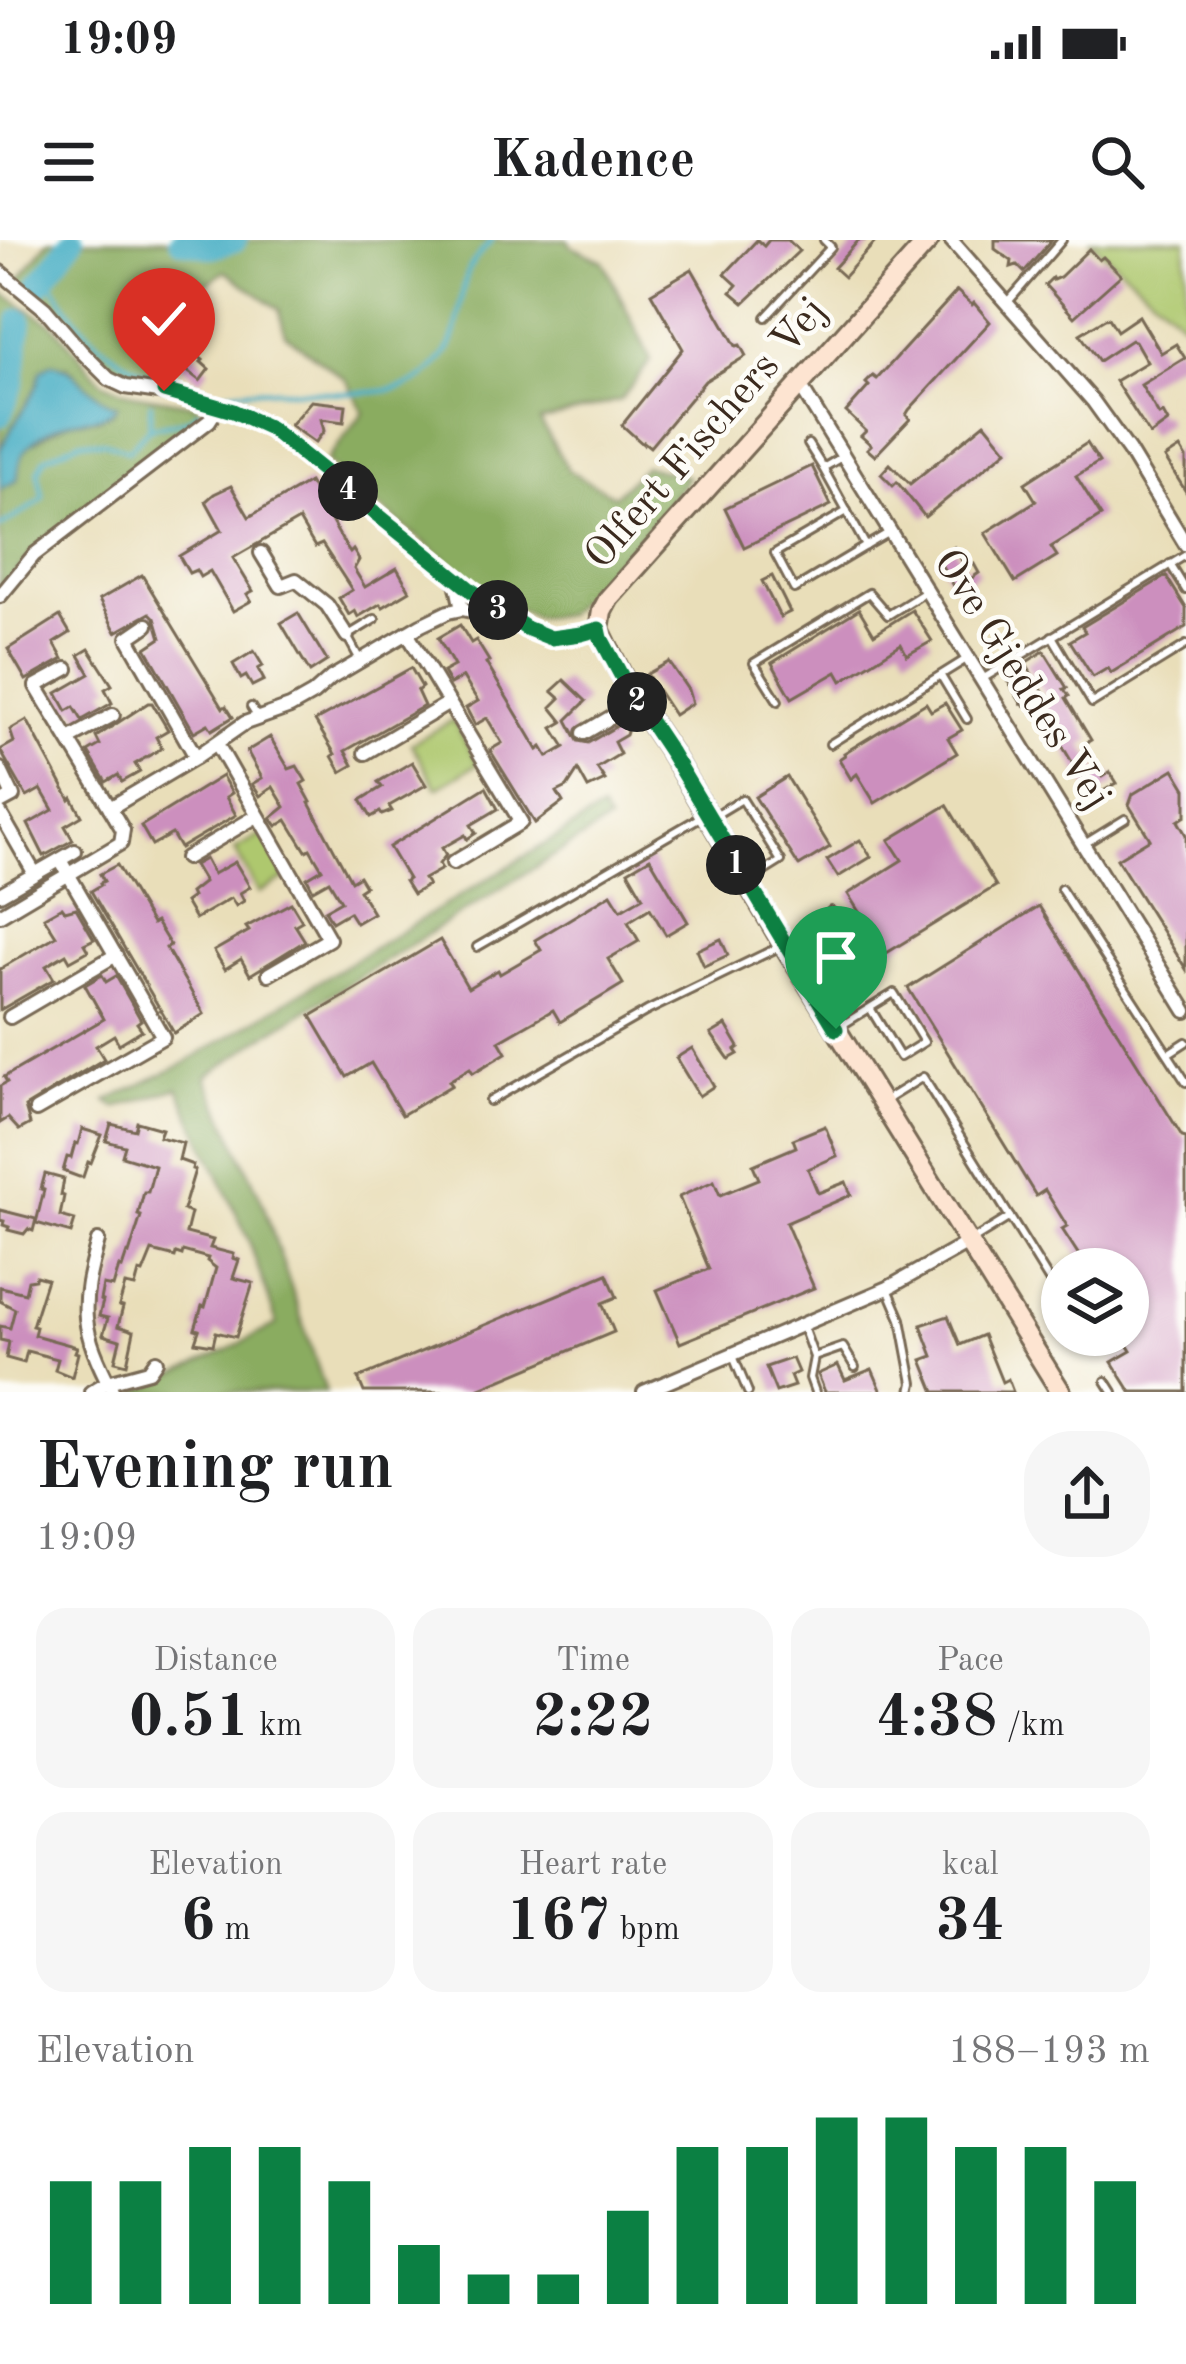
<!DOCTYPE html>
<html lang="en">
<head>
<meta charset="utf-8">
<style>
  :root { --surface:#fff; --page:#f6f6f6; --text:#202124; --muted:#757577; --accent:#0b8043 }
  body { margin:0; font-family:"Old Standard TT",serif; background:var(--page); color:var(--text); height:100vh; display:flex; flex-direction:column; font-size:45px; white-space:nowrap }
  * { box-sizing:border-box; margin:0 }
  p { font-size:39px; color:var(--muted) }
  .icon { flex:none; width:66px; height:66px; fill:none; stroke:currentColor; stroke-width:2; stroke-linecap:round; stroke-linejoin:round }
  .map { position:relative; height:1152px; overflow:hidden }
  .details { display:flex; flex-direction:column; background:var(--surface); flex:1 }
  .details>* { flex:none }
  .buttons { position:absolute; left:1041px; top:1008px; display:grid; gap:24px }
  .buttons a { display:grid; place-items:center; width:108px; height:108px; border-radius:50%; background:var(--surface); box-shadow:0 3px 9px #0004; font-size:60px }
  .pin { position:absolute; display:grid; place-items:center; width:102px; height:102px; color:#fff; margin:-123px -51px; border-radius:50% 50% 50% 0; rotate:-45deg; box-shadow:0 0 12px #0007 }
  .pin .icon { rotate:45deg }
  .km { position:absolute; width:60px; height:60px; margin:-30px; border-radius:50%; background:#222; color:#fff; font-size:33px; line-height:60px; text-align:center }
  .round { display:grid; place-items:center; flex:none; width:126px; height:126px; border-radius:48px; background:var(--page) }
  .headline { display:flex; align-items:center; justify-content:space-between; height:204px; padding:0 36px }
  h1 { font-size:66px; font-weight:800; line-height:90px }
  .stats { display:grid; grid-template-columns:repeat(3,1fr); gap:18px; height:204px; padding:12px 36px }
  .stats div { display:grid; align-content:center; border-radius:30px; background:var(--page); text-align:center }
  .stats b { font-size:60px; font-weight:800 }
  .stats small { font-size:33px; font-weight:400 }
  .stats p { font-size:33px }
  .chart { height:336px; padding:24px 36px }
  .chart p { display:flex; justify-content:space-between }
  .chart svg { width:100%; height:216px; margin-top:12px; stroke:var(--accent); stroke-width:6 }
  .status { display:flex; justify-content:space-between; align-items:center; height:84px; padding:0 60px; background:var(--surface); direction:ltr }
  .status svg { height:33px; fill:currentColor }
  header { display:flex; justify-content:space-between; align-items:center; height:156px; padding:0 36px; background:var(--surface); font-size:54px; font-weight:800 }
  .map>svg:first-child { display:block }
  .green { fill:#aec86e; stroke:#747946; stroke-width:3 }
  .forest { fill:#8aac61; stroke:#626b40; stroke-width:3 }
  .water { fill:#45adc4; stroke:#406c71; stroke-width:3 }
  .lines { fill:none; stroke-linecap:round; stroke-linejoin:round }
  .stream { stroke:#45adc4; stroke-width:4.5 }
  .river { stroke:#45adc4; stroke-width:24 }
  .building { fill:#cc8fbe }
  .lane-casing { stroke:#786954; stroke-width:12 }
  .street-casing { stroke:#786954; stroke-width:18 }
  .secondary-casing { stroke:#786954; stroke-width:24 }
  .lane { stroke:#fff; stroke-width:6 }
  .street { stroke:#fff; stroke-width:12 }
  .secondary { stroke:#fde4d1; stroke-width:18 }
  .route-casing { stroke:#fff; stroke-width:24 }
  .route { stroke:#0b8043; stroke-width:15 }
  .labels { text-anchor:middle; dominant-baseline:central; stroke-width:9; stroke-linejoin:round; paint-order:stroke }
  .street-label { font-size:42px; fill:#3b2a1e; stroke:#fdfcf7 }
</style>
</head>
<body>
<div class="status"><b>19:09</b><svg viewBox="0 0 49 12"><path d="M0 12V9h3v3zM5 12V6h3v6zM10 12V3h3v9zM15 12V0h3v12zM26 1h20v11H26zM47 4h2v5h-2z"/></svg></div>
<header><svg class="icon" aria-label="menu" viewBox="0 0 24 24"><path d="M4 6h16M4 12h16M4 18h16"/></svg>Kadence<svg class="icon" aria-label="search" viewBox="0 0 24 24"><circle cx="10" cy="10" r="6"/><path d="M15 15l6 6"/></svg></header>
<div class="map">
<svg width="1186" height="1152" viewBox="0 0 1186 1152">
  <rect width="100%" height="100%" fill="#fdfcf7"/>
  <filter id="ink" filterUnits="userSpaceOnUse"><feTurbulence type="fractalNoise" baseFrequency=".00833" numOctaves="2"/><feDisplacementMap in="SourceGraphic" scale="24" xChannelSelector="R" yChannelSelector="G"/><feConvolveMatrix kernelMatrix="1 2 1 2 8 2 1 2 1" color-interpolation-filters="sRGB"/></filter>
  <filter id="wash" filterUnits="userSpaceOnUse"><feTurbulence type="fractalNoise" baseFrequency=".004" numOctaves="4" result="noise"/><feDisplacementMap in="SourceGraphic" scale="48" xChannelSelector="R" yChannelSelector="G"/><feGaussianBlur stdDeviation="2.7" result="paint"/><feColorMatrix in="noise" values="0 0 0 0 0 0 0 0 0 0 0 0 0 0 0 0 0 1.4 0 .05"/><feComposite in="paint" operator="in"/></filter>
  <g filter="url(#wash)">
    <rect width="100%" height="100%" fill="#e9deb9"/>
    <g class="green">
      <polygon points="1186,0 1186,85 1090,1 1091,0"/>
      <polygon points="453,480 478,524 437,548 411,504"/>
      <polygon points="264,594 288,637 259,653 235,610"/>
    </g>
    <g class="forest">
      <polygon points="49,0 569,0 571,6 603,21 651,120 621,160 540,181 569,231 614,256 645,226 688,237 659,276 565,375 535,378 488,353 377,265 326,221 364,172 346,140 285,94 279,69 225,31 205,45 161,105 149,142 115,131 73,87 18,41"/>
      <polygon points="0,52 51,83 103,143 133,154 196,165 203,174 31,315 0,351 0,249 17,240 21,217 26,207 70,181 98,179 113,172 67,126 41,131 37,146 0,209"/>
      <polygon points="601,570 608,582 266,795 206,837 262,961 326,1152 135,1152 228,1110 277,1084 248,998 178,848 116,868 107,861 185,823"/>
    </g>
    <path class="water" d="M52 123C79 129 90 157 117 166 104 181 91 177 73 181 59 184 31 200 24 212 19 220 19 231 17 240L0 249V209L37 146 41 131Z"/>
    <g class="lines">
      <g class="stream">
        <path d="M47 33C62 65 87 97 117 117 129 125 141 129 152 138"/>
        <path d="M222 153C282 142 353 163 407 146 424 140 439 125 448 110 462 86 458 54 469 29 474 19 485 9 492 0"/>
        <polyline points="149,188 190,179 198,172"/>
        <path d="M0 287C12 278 36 267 43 257L38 232 45 218 80 201 106 202 128 211 149 188 151 163"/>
      </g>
      <g class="river">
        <polyline points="181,0 212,7 235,0"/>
        <polyline points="39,45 72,0"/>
        <polyline points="0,175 13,142 20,80"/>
      </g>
    </g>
    <g id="blocks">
      <g class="building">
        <polygon points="757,0 764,6 769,0 788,0 799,11 744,63 731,52 737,45 725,34"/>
        <polygon points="859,0 877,0 844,37 834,28"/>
        <polygon points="995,0 1052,0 1024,32 1017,25 1011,27 1012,21 995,9"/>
        <polygon points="1089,9 1099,20 1103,17 1121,35 1074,77 1045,45 1052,38 1053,40 1060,37"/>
        <polygon points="692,29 736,106 740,105 746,116 705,141 650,207 644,202 643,204 622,185 683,109 651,53"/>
        <polygon points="957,51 972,65 974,63 990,82 909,170 906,175 910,179 875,216 867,209 871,205 861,196 866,191 846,172 869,146 866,143 873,136 877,139"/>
        <polygon points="1139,76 1161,113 1176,104 1185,118 1141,145 1159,175 1163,173 1168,182 1150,195 1115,141 1147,122 1135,101 1131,100 1099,121 1080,94 1105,79 1109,78 1117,91"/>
        <polygon points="189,108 203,120 201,122 209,129 200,141 177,123"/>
        <polygon points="311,161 346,165 344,182 321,179 324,191 315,203 290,185"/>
        <polygon points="985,183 1007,210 925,277 897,242 893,246 881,234 890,224 910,244"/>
        <polygon points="1087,203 1099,222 1076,236 1101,276 1051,307 1057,316 1015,342 985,293 1036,261 1025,243"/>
        <polygon points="1180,208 1186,218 1186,252 1165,218"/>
        <polygon points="812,226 831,265 744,307 725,268"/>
        <polygon points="309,242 346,307 350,313 353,310 359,320 354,329 365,347 397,328 410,351 383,367 380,364 358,377 355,371 349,375 339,358 352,350 322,304 315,307 299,280 233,318 253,351 247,354 251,361 233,371 210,331 200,337 196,330 189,333 179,316 222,290 206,261 214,254 231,246 249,277"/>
        <polygon points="954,307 966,328 974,324 979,333 956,349 937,318"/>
        <polygon points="142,335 223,468 226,466 233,477 212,490 208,484 194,492 146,408 161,398 155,378 150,373 116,392 99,360"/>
        <polygon points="772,336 790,372 780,377 762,341"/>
        <polygon points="1166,336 1186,368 1186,387 1111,433 1108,428 1093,437 1070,401 1085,392 1082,387"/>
        <polygon points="859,369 874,394 912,370 932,401 907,415 901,404 842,441 837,432 792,458 772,423"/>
        <polygon points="298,373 327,421 310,432 281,383"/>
        <polygon points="60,376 70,393 54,403 63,419 26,440 8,409"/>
        <polygon points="460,385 471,403 476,400 489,421 486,423 528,493 538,510 542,507 548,517 565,507 553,488 563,482 551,467 560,458 552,451 564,440 586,461 567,480 578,501 588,503 622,483 627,492 626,495 614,502 620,514 597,528 605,540 588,548 578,530 567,547 557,552 563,562 535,583 490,510 502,503 487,478 475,485 466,468 478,461 469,447 463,437 450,444 443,432 454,426 438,398"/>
        <polygon points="89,409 112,445 105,449 112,463 82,480 74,467 67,471 57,453 90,434 79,415"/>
        <polygon points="254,411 263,426 258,429 264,440 252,446 246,436 241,439 233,424"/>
        <polygon points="1044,411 1067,448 1064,449 1069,456 1066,458 1091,500 1083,505 1102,537 1110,532 1117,543 1093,557 1040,469 1046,465 1042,459 1046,457 1025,423"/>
        <polygon points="669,422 688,450 692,463 674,475 647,434"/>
        <polygon points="411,428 422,447 417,451 424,466 345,511 353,525 341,532 332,516 335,514 315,481"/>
        <polygon points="148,463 152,463 168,490 156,497 162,508 135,524 140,532 122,542 118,535 106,542 88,512 100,505 96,497"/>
        <polygon points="926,463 931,471 945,463 962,490 948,498 957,513 875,563 857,534 851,539 839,519 845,515 844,513"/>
        <polygon points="27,480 70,560 72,558 82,576 65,586 73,600 44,616 28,584 53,570 41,549 27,557 0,510 14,502 10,490"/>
        <polygon points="270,497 289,529 297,526 306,541 301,544 311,562 309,563 351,641 359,636 365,646 359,650 373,673 356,683 349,672 332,682 325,670 341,661 329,641 313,650 307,638 322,629 310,609 306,611 287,580 277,586 271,578 285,567 273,547 260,556 252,544 262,538 247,511"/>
        <polygon points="412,522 426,545 389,566 392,571 382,575 380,572 371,577 361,560 382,547 378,542"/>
        <polygon points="1174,529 1186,549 1186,576 1178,581 1186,595 1186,729 1117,619 1150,599 1129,565 1133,554"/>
        <polygon points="222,536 232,553 226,557 236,575 180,608 172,594 152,605 141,586"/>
        <polygon points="787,537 830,607 799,626 755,557"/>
        <polygon points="486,547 498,569 471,585 476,593 467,599 465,595 442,608 446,615 439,624 442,629 424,639 428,645 413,654 405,641 408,639 389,607"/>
        <polygon points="947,565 996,646 885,714 848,654 902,620 889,600"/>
        <polygon points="860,600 871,617 838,637 827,620"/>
        <polygon points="650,618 688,682 666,695 650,668 628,682 639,701 608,719 623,744 560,782 553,770 499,801 506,813 473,833 470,828 449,841 452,845 402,875 371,823 347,837 311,776 440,700 468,748 498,730 500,734 541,710 535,700 611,654 621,670 643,657 628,631"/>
        <polygon points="205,619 213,634 235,622 250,647 240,653 244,661 236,666 231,658 195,679 185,662 192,657 190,653 204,642 194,625"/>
        <polygon points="117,625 152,684 156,682 170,705 166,708 204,774 174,793 91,651 101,645 100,643 104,641 100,634"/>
        <polygon points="291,663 302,681 295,685 305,701 250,735 241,719 225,729 214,711 249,691 246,687"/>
        <polygon points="1039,666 1182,896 1186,897 1186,1152 1131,1152 1112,1122 1131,1111 1121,1095 1128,1095 1128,1029 1094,1029 1090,1023 1086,1026 1062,989 1067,986 1045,950 1036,956 908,748"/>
        <polygon points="62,667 65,671 76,668 94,699 84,704 88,711 70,721 66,714 46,726 54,739 0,770 0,729 56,696 44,677"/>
        <polygon points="721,699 728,715 704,726 697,710"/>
        <polygon points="102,735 106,742 116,736 141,780 137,783 142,790 119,804 114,795 96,806 104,819 25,867 30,884 19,890 8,878 0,883 0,846 7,842 4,837 104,779 85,745"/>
        <polygon points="726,785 739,807 735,810 738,814 729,819 711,794"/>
        <polygon points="692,808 714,846 699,856 676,818"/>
        <polygon points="137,882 162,889 159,897 183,903 179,920 193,925 192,929 195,930 183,970 191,973 186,993 213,1000 210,1008 234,1014 233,1018 239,1020 233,1038 253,1043 236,1097 216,1092 213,1105 195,1102 199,1090 195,1089 202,1066 205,1067 216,1028 207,1021 208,1018 183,1011 182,1015 176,1013 175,1017 152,1011 143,1033 139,1032 135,1047 125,1045 119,1066 123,1067 118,1086 134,1091 127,1124 115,1121 120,1100 103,1095 108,1078 99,1076 103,1061 100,1060 103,1045 113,1047 119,1027 122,1028 127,1013 129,1014 141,976 138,975 144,952 148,952 155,926 122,916 125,906 106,901 111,884 135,890"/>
        <polygon points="825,886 837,916 808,929 818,953 846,942 851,955 786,983 814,1048 680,1103 657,1050 709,1029 679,957 714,941 720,955 759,939 753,925 796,907 793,899"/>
        <polygon points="82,889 102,895 91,923 88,922 83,937 79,937 63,931 67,917 71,918 75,903 78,904"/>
        <polygon points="45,934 64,939 61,955 64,956 60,976 75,980 71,993 36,983 44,950 41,949"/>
        <polygon points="0,970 36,979 33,991 28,989 24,994 8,990 9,987 3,985 4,981 0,980"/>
        <polygon points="607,1034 617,1057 602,1063 614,1092 471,1152 364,1152 358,1138"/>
        <polygon points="36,1036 47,1039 32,1086 36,1087 34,1095 77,1107 75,1112 78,1113 72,1137 55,1130 58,1119 27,1111 24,1123 6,1118 9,1102 0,1100 0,1086 10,1088 15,1069 0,1061 0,1047 25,1053 28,1040 35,1039"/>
        <polygon points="948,1076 960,1105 983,1095 1002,1142 1008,1139 1013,1152 935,1152 922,1120 933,1116 921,1085"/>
        <polygon points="792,1118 798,1132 790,1136 794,1146 776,1152 766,1127"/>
        <polygon points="838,1125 845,1140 872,1129 882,1152 825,1152 818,1134"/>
      </g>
    </g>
  </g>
  <g filter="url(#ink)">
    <use href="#blocks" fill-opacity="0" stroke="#786954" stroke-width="3"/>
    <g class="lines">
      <defs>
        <g id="lane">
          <polyline points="1008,62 1062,0"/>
          <polyline points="766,77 831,7 824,0"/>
          <polyline points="808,204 823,228"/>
          <polyline points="840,218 823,228 866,306 890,292"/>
          <polyline points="847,271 775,313 794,349 866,306"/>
          <polyline points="1170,324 1186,350"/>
          <polyline points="460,341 513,379"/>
          <polyline points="1052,396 1092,463 1186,405"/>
          <polyline points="360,420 347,396 375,379"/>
          <polyline points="1004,426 1025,461"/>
          <polyline points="941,436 967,479"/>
          <polyline points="984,438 1186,315"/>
          <polyline points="778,461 754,423 869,353 888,375 927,351"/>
          <polyline points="251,467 258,478"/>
          <polyline points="830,504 968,418"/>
          <polyline points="712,577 742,559 781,621 752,639"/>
          <polyline points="1086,603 1125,579"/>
          <polyline points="1061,649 1186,842"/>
          <polyline points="477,707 702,576"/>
          <polyline points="813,745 853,720 856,711 831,671"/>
          <polyline points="839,787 894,753 924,802 900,817 870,768"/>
          <polyline points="1169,813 1186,802"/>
          <polyline points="490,861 647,771 781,706"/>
          <polyline points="884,861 923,837 1062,1061"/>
          <polyline points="971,1001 1010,977"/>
          <polyline points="889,1051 901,1079 913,1143 911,1152"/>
          <polyline points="803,1087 814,1117 810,1138 815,1152"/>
          <polyline points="1083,1095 1086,1099"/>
          <polyline points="733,1116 748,1152"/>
          <polyline points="814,1117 843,1107 855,1127"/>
          <polyline points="1106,1141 1113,1152"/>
        </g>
        <g id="street">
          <polyline points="951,0 1093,161 1129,211 1186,305"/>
          <polyline points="0,32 45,69 81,111 109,139 126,147 192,157 248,176 276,192 446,330 456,342 462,369"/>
          <polyline points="799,144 1186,771"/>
          <polyline points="261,313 281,346 296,340 327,365 347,396"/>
          <polyline points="0,356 34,315 209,181 218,167"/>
          <polyline points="147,385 128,398 196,517"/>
          <polyline points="407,393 521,582 453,623"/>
          <polyline points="67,429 36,446 110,568"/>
          <polyline points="584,493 637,462"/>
          <polyline points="69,499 113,475"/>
          <polyline points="217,504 329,699 269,734"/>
          <polyline points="365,513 449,463"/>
          <polyline points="0,529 13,556 0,563"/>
          <polyline points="0,573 35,634"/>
          <polyline points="186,618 257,576"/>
          <polyline points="0,654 75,611"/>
          <polyline points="0,675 121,603 123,590 110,568 196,517 245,483 290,467 313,454 331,438 421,385 448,372 462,369 485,374 551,397 581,395 599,389"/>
          <polyline points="10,777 116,715"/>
          <polyline points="36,870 163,797 60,620"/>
          <path d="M98 1001C79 1069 80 1088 113 1152"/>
          <polyline points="91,1152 108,1142 149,1131 156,1121"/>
          <polyline points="644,1152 888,1048 968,1003"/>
        </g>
        <polyline id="secondary" points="929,0 609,358 602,371 599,389 629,450 671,513 784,705 1061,1152"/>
      </defs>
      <use href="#lane" class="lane-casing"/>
      <use href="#street" class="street-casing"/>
      <use href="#secondary" class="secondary-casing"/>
      <use href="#lane" class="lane"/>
      <use href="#street" class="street"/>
      <use href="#secondary" class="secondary"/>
    </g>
  </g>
  <g class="lines" filter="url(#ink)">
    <defs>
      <polyline id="route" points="164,151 233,171 270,188 472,351 526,388 551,398 581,394 599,389 601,398 629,450 671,513 836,789"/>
    </defs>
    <use href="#route" class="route-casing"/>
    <use href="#route" class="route"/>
  </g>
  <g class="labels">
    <g class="street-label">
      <text transform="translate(707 194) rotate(-49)">Olfert Fischers Vej</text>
      <text transform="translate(1021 440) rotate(58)">Ove Gjeddes Vej</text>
    </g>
  </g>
</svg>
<div class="buttons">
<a><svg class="icon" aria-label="layers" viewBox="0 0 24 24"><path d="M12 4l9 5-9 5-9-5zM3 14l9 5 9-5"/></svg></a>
</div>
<div class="pin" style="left:836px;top:789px;background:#1e9e55"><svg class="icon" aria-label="arrive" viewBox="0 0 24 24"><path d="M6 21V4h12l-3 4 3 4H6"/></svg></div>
<div class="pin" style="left:164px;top:151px;background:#d93025"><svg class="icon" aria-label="check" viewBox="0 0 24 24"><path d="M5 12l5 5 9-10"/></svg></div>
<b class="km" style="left:736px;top:625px">1</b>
<b class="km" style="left:637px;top:462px">2</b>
<b class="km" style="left:498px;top:370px">3</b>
<b class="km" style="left:348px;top:251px">4</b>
</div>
<section class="details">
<div class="headline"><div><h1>Evening run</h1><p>19:09</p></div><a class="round"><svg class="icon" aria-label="share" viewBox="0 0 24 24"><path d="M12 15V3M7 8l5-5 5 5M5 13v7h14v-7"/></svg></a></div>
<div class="stats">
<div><p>Distance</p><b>0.51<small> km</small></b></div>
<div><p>Time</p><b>2:22</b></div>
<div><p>Pace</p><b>4:38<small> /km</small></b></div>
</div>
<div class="stats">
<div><p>Elevation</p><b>6<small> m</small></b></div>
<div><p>Heart rate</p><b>167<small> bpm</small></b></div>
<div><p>kcal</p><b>34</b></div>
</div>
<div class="chart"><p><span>Elevation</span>188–193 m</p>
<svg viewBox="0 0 160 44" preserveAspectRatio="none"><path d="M5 44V19M15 44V19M25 44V12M35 44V12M45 44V19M55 44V32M65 44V38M75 44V38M85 44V25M95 44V12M105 44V12M115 44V6M125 44V6M135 44V12M145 44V12M155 44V19"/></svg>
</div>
</section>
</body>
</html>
